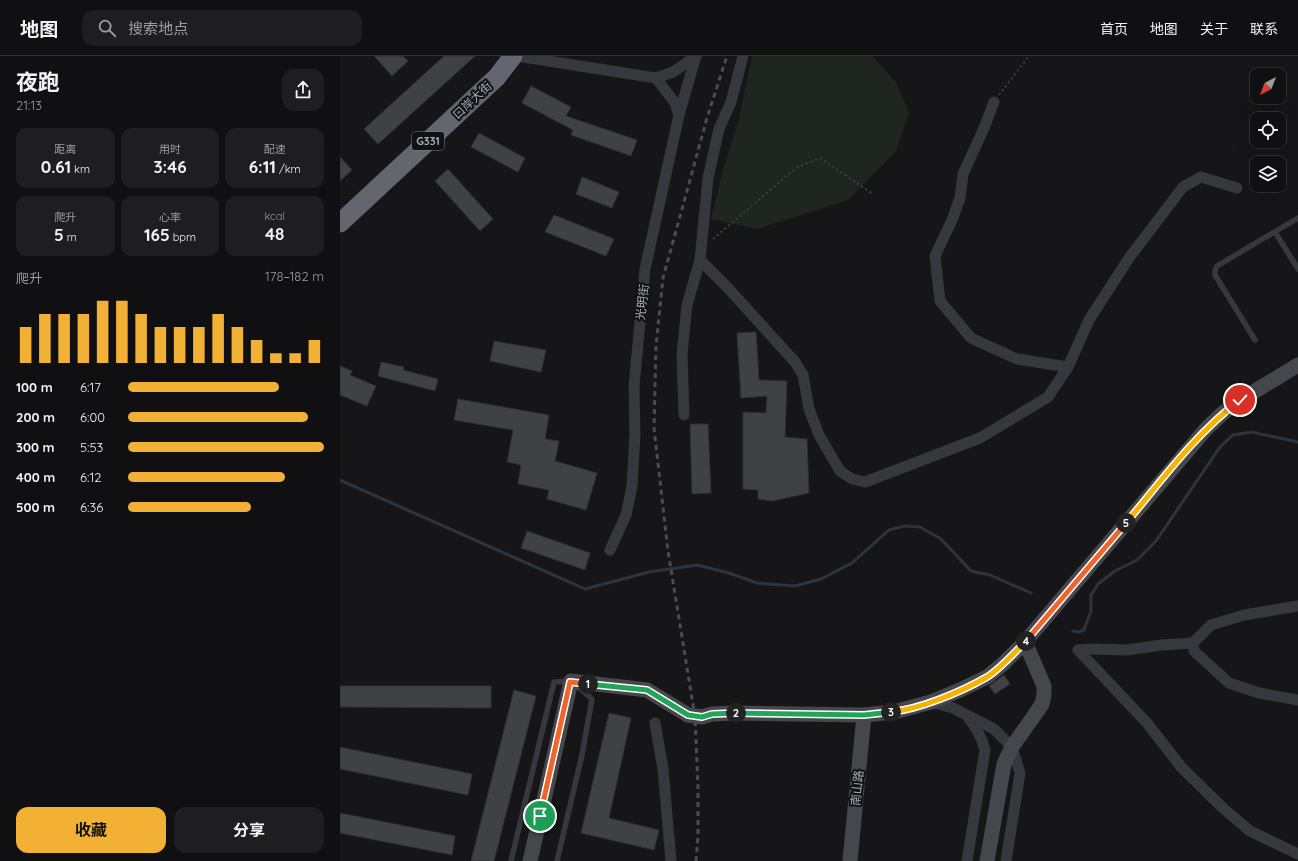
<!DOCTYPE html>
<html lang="zh">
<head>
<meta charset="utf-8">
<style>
  :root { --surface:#101012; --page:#1e1e20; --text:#f1f3f6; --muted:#9c9d9f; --line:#303032; --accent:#f2b134 }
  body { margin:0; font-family:Quicksand,"Noto Sans SC",sans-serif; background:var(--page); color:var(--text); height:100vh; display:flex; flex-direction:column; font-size:15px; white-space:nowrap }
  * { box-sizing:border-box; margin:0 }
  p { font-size:13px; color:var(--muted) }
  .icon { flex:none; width:22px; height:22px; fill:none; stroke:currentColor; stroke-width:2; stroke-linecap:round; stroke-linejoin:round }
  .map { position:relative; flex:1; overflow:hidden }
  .panel { display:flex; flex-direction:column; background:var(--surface); width:340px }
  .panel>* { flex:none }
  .needle { width:26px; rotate:222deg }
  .controls { position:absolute; left:910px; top:12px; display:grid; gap:8px }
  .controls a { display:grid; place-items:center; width:36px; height:36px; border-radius:8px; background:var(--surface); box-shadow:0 4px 16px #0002,0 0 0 1px var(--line); font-size:20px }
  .pin { position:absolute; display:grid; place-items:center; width:34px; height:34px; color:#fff; margin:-17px; border:2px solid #fff; border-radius:50%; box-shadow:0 1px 4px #0007 }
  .km { position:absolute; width:20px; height:20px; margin:-10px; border-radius:50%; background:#222; color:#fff; font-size:11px; line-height:20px; text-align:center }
  .round { display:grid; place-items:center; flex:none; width:42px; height:42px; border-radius:12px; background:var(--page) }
  .headline { display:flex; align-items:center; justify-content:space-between; height:68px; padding:0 16px }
  h1 { font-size:22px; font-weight:700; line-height:30px }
  .metrics { display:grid; grid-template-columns:repeat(3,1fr); gap:6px; height:68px; padding:4px 16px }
  .metrics div { display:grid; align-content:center; border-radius:10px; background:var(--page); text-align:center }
  .metrics b { font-size:17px; font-weight:700 }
  .metrics small { font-size:11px; font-weight:400 }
  .metrics p { font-size:11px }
  .chart { height:112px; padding:8px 16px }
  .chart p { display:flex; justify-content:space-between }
  .chart svg { width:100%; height:72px; margin-top:4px; stroke:var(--accent); stroke-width:6 }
  .button { display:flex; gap:8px; margin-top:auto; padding:8px 16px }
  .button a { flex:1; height:46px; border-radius:12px; background:var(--accent); color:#111; font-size:16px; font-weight:700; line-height:46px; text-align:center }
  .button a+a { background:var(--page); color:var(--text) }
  ul { padding:0 16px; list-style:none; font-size:13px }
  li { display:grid; grid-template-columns:64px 48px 1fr; align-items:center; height:30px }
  li i { height:10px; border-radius:5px; background:var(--accent) }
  header { display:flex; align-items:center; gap:24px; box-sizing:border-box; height:56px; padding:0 20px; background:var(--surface); border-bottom:1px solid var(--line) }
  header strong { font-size:19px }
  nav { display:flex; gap:22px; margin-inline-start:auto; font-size:14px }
  .search { width:280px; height:36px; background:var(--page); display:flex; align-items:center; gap:10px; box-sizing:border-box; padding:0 14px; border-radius:12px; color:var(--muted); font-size:15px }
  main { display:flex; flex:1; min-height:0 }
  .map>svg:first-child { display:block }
  .green { fill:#1e261f }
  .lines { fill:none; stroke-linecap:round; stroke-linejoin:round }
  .stream { stroke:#2c353c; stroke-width:3 }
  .building { fill:#404145; stroke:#303034 }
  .path { stroke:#3d3f44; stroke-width:2; stroke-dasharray:2 3; stroke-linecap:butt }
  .lane { stroke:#37383d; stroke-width:5.5 }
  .street { stroke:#37383d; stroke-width:11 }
  .secondary { stroke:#45474d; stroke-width:15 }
  .highway { stroke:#63666e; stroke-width:19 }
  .rail { stroke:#4a4c52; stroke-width:3; stroke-dasharray:5 4; stroke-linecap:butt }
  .split-1-casing { stroke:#fff; stroke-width:8 }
  .split-2-casing { stroke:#fff; stroke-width:8 }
  .split-3-casing { stroke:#fff; stroke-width:8 }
  .split-4-casing { stroke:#fff; stroke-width:8 }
  .split-5-casing { stroke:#fff; stroke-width:8 }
  .split-6-casing { stroke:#fff; stroke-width:8 }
  .split-1 { stroke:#f0652b; stroke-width:5 }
  .split-2 { stroke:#22a559; stroke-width:5 }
  .split-3 { stroke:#22a559; stroke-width:5 }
  .split-4 { stroke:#f5b400; stroke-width:5 }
  .split-5 { stroke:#f0652b; stroke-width:5 }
  .split-6 { stroke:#f5b400; stroke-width:5 }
  .labels { text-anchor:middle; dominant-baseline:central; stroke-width:4; stroke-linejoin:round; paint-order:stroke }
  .shield { fill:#111113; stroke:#7b7e86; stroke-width:1 }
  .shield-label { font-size:11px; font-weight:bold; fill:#a8adb8 }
  .street-label { font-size:12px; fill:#a8adb8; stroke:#111113 }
</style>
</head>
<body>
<header>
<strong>地图</strong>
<div class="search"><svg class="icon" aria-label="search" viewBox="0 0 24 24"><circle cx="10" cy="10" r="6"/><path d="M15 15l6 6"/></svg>搜索地点</div>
<nav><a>首页</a><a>地图</a><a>关于</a><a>联系</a></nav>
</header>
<main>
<section class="panel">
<div class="headline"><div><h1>夜跑</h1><p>21:13</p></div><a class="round"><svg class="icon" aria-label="share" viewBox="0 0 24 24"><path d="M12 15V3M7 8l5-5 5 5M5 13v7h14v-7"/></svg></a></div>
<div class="metrics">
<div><p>距离</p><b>0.61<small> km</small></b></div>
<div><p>用时</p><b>3:46</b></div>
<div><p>配速</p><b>6:11<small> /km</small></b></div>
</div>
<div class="metrics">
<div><p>爬升</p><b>5<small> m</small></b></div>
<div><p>心率</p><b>165<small> bpm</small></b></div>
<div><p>kcal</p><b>48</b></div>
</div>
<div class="chart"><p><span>爬升</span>178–182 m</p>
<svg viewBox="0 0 160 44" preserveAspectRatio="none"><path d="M5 44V22M15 44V14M25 44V14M35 44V14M45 44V6M55 44V6M65 44V14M75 44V22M85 44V22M95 44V22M105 44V14M115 44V22M125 44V30M135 44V38M145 44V38M155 44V30"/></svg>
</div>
<ul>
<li><b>100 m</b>6:17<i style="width:77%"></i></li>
<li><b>200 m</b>6:00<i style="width:92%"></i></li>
<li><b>300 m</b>5:53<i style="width:100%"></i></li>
<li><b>400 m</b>6:12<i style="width:80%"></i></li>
<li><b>500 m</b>6:36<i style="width:63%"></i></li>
</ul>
<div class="button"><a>收藏</a><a>分享</a></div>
</section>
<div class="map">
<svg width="958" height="805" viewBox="0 0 958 805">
  <rect width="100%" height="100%" fill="#161618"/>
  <polygon class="green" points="412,0 532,0 556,26 569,57 556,95 508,144 417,173 371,163 383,113 399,63"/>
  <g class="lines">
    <g class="stream">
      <polyline points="0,424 245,533 309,516 357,509 389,517 417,527 455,530 481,523 512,507 549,474 565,470 580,471 601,483 631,515 650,519 691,537"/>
      <polyline points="733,575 739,576 744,574 751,555 751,539 758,528 775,515 797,504 816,485 880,391 893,379 911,376 958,386"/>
    </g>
  </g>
  <g class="building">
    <polygon points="34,0 63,0 68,5 52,20"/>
    <polygon points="104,0 135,0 38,88 24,73"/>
    <polygon points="191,30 231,51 226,60 297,84 291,100 231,79 233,74 182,47"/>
    <polygon points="139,77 185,102 178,116 131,91"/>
    <polygon points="0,101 12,114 0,125"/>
    <polygon points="108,113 153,163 140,175 95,125"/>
    <polygon points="242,121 279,136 272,152 236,138"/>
    <polygon points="214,159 274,183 266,200 205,176"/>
    <polygon points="416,276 419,324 447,325 445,381 467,383 469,437 432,445 418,443 418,434 403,433 403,356 426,357 427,340 401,342 397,277"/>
    <polygon points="154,285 206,294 201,316 150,305"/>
    <polygon points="41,306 64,311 63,314 98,323 95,335 38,320"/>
    <polygon points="0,310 12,315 10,319 36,330 27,350 0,339"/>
    <polygon points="118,343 209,359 205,383 219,385 215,405 257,417 246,454 207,443 209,434 178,428 181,409 167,406 173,374 114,364"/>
    <polygon points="350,368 368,368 371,437 352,438"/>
    <polygon points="187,475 250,497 245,514 181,492"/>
    <polygon points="664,619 670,628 655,638 649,630"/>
    <polygon points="0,630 151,630 151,652 0,651"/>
    <polygon points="174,634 196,640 154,805 131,805"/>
    <polygon points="269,657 291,662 269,762 319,774 314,794 241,777"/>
    <polygon points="0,691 132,718 128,739 0,713"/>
    <polygon points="0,757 115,780 112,799 0,777"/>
  </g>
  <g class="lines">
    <g class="path">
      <polyline points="659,39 689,0"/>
      <polyline points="373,183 456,112 480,102 533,138"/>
    </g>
    <g class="lane">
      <polyline points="935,176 958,213"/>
      <polyline points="915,284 875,219 875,215 877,210 958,162"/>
      <polyline points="171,805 214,626 231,625 252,643 242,699 217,805"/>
    </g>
    <g class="street">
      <polyline points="177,0 316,22 333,16 355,1"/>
      <polyline points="316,22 335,47 339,59"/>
      <polyline points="654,46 644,72 623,118 620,142 612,164 595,200 600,245 631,282 677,303 728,311"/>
      <polyline points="360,204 388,232 455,306 463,319 469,353 479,379 500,415 512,423 525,426 640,382 708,341 728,311 749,264 789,202 843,131 861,121 897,132"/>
      <polyline points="344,359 342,298 347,249 360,204 368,122 379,73 391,46 403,0"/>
      <polyline points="270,494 286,459 292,430 295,379 294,330 305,213 339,59 356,0"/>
      <polyline points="853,587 854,595 889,627 919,637 958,644"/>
      <polyline points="738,594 807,667 842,712 884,753 910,775 958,798"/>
      <polyline points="738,594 754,593 786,594 822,589 853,587 871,569 904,559 958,550"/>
      <polyline points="591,646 613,652 654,673 672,691 680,717 666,805"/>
      <polyline points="315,667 323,713 331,805"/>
      <path d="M627 805 645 694C642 681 636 672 628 661"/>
    </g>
    <g class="secondary">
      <polyline points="190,805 231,625 307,634 348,659 362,661 372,658 394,657 524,659 554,656 591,646 620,634 647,621 663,608 685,586 866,373 883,357 900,344 958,309"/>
      <polyline points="510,805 524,659"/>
      <polyline points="647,805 664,708 672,691 696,657 702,648 704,639 704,630 685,586"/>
    </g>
    <polyline class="highway" points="0,167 157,21 173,0"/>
    <polyline class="rail" points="356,805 358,780 358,731 355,661 328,495 314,372 316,290 323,222 367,62 387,0"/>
  </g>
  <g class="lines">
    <defs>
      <polyline id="split-1" points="200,760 230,626 248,628"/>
      <polyline id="split-2" points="248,628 307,634 348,659 362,661 372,658 396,657"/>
      <polyline id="split-3" points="396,657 524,659 551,656"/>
      <path id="split-4" d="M551 656C580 653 621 636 647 621 661 612 674 597 686 585"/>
      <polyline id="split-5" points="686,585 786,467"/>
      <path id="split-6" d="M786 467C822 424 855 378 900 344"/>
    </defs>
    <use href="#split-1" class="split-1-casing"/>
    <use href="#split-2" class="split-2-casing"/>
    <use href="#split-3" class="split-3-casing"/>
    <use href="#split-4" class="split-4-casing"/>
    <use href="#split-5" class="split-5-casing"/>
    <use href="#split-6" class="split-6-casing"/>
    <use href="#split-1" class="split-1"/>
    <use href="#split-2" class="split-2"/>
    <use href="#split-3" class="split-3"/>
    <use href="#split-4" class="split-4"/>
    <use href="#split-5" class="split-5"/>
    <use href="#split-6" class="split-6"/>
  </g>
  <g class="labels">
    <rect class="shield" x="72" y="76" width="32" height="18" rx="3"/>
    <g class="shield-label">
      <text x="88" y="85">G331</text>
    </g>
    <g class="street-label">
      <text transform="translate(132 44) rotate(-43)">口岸大街</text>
      <text transform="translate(302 246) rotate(-83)">光明街</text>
      <text transform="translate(517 732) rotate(-84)">南山路</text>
    </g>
  </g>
</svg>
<div class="controls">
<a><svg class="needle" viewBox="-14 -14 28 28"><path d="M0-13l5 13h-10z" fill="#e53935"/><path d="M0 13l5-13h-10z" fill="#9c9d9f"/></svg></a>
<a><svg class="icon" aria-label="locate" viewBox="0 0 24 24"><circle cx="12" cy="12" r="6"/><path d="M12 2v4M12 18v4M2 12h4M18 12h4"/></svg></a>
<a><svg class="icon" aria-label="layers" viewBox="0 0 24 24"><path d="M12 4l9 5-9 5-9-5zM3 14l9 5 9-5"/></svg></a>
</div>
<div class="pin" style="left:200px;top:760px;background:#1e9e55"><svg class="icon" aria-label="arrive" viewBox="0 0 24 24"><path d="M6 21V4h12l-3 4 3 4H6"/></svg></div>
<div class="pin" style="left:900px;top:344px;background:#d93025"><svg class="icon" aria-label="check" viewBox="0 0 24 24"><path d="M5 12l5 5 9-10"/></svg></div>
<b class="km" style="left:248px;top:628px">1</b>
<b class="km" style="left:396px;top:657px">2</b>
<b class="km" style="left:551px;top:656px">3</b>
<b class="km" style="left:686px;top:585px">4</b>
<b class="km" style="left:786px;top:467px">5</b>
</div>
</main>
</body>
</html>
